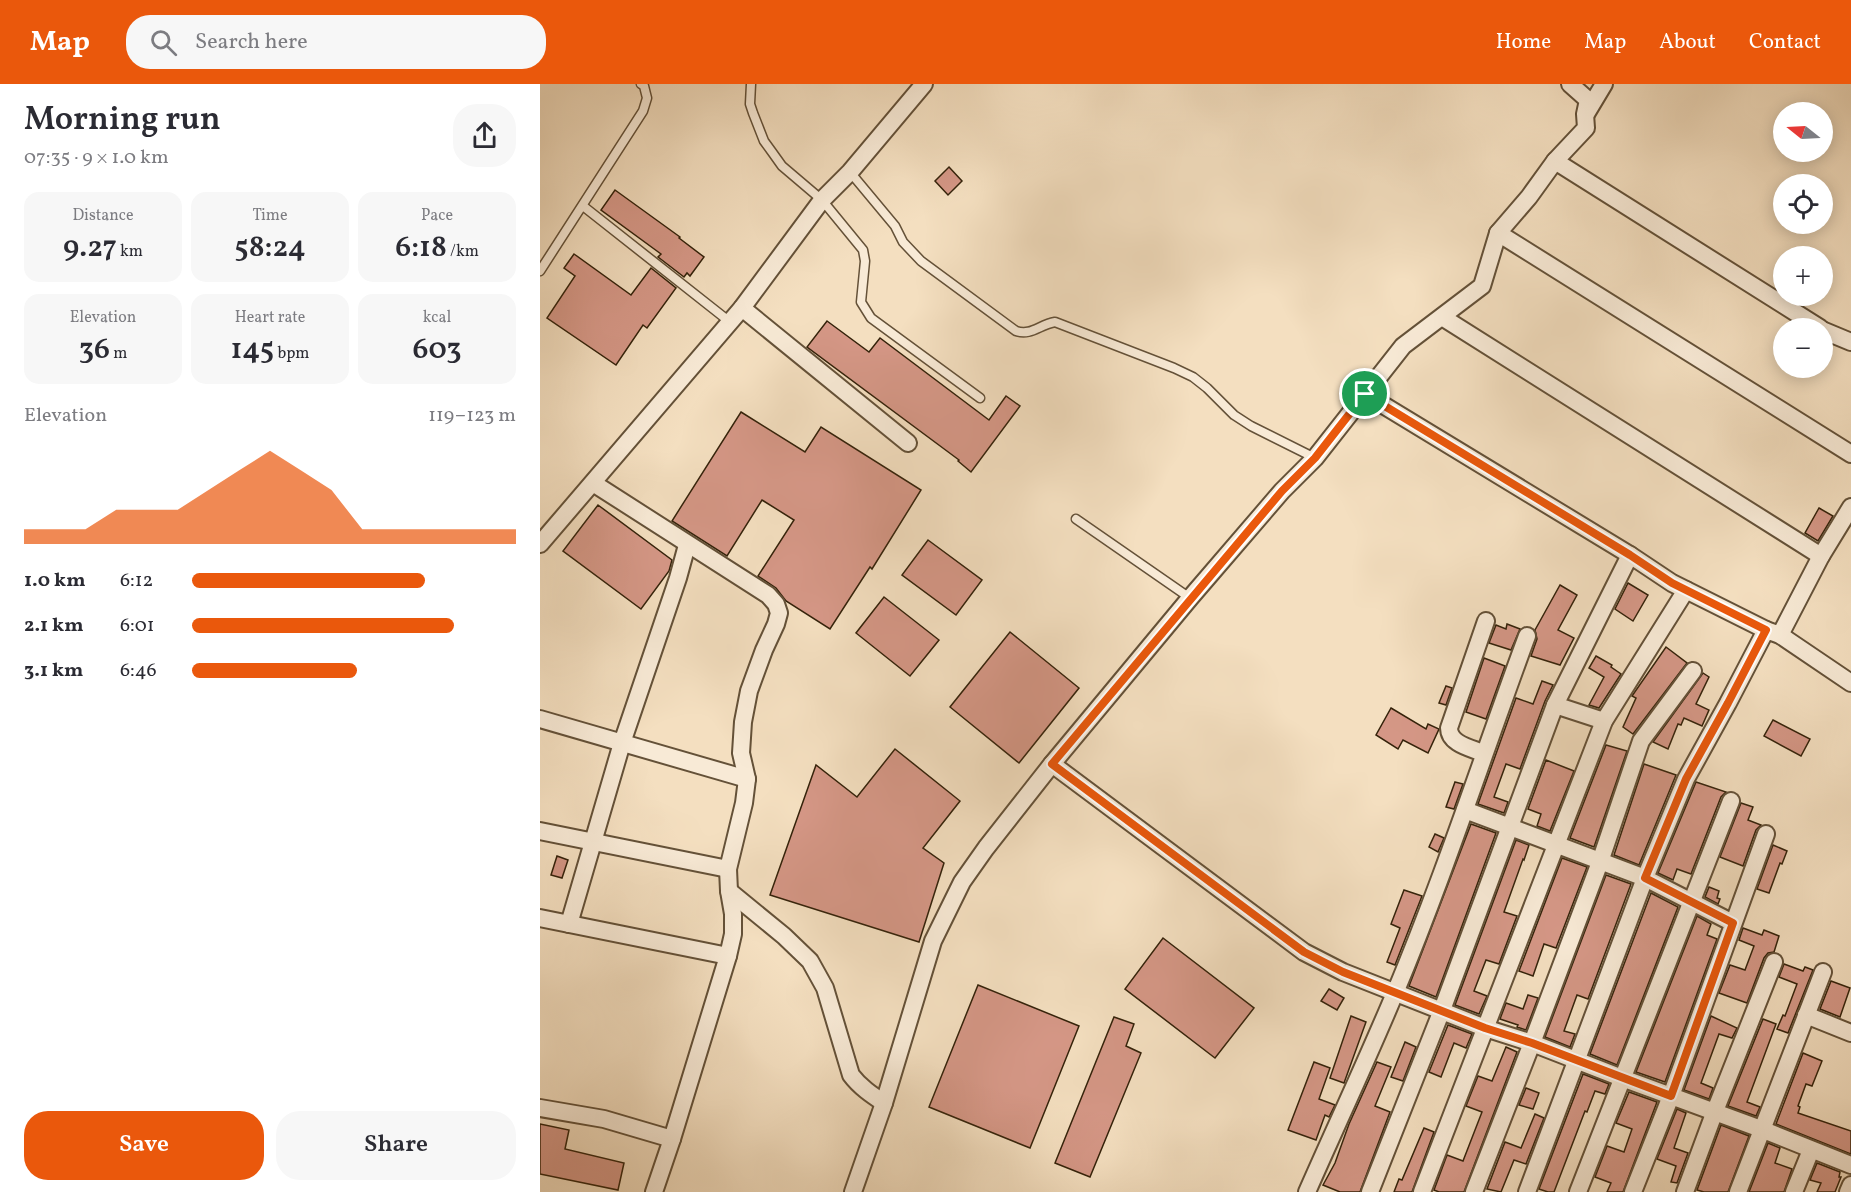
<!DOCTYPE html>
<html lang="en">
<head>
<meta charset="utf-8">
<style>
  :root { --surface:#fff; --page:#f7f7f7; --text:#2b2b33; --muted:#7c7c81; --accent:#ea580c }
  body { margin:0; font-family:Vollkorn,serif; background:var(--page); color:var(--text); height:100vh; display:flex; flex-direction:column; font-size:22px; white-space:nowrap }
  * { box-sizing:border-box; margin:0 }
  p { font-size:20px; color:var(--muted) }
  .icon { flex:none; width:33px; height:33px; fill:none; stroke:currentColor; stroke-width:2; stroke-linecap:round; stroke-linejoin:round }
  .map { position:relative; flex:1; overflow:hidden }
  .drawer { display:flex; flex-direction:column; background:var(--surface); width:540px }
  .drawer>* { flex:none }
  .needle { width:39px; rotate:288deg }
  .tools { position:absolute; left:1233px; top:18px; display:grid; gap:12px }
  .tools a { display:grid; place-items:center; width:60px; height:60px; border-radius:50%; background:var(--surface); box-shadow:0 3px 15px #0003; font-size:30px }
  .pin { position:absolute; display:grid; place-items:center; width:51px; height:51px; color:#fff; margin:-26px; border:3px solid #fff; border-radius:50%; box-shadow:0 2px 6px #0007 }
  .round { display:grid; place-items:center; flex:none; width:63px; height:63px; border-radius:24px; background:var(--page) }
  .headline { display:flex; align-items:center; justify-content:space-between; height:102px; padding:0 24px }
  h1 { font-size:33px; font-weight:600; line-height:45px }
  .metrics { display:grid; grid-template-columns:repeat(3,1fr); gap:9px; height:102px; padding:6px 24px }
  .metrics div { display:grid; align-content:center; border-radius:15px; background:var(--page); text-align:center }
  .metrics b { font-size:30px; font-weight:600 }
  .metrics small { font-size:16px; font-weight:400 }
  .metrics p { font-size:16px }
  .chart { height:168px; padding:12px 24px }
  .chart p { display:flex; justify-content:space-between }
  .chart svg { width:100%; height:108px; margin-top:6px; fill:var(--accent); opacity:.7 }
  .primary-button { display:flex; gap:12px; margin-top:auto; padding:12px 24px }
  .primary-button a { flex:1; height:69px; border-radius:24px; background:var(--accent); color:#fff; font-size:24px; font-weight:600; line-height:69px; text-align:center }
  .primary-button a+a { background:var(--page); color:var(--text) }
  ul { padding:0 24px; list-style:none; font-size:20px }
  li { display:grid; grid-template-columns:96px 72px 1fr; align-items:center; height:45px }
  li i { height:15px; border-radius:8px; background:var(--accent) }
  header { display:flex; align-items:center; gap:36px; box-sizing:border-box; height:84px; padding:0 30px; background:var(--accent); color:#fff }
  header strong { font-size:28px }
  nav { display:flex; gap:33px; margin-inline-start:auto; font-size:21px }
  .search { width:420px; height:54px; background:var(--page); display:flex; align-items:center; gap:15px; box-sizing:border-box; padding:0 21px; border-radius:24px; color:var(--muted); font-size:22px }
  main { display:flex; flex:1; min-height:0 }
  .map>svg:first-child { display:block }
  .building { fill:#d59786; stroke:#34220a; stroke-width:1.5 }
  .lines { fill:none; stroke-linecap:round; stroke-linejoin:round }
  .service-casing { stroke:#645138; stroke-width:11 }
  .minor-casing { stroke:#645138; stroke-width:20 }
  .service { stroke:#f8ead6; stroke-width:8 }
  .minor { stroke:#f8ead6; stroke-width:16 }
  .route-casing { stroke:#fff; stroke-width:12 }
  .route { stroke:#ea580c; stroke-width:8 }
</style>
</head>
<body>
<header>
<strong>Map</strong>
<div class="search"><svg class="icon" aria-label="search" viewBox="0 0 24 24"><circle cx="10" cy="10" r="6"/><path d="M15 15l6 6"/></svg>Search here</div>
<nav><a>Home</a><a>Map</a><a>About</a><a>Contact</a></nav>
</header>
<main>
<section class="drawer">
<div class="headline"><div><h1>Morning run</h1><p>07:35 · 9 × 1.0 km</p></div><a class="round"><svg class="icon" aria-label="share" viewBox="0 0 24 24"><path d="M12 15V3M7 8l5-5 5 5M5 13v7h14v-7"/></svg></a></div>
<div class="metrics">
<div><p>Distance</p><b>9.27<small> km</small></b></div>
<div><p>Time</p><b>58:24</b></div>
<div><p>Pace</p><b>6:18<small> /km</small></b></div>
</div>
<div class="metrics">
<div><p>Elevation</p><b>36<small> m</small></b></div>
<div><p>Heart rate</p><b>145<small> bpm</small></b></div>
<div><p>kcal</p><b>603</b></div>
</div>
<div class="chart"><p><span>Elevation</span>119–123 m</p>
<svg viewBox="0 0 160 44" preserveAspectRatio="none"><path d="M0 44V38L10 38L20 38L30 30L40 30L50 30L60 22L70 14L80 6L90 14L100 22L110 38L120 38L130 38L140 38L150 38L160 38V44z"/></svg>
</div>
<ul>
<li><b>1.0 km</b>6:12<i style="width:72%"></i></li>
<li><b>2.1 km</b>6:01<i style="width:81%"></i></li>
<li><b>3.1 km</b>6:46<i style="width:51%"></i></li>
</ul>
<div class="primary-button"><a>Save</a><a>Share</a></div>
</section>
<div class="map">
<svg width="1311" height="1108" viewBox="0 0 1311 1108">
  <rect width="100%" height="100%" fill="#f4dfc0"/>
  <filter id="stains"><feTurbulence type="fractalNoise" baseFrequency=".00333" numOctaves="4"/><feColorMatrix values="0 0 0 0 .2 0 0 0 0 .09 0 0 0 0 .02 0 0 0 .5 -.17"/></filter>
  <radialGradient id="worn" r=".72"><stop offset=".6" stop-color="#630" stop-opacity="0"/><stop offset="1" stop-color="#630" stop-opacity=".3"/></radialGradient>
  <g class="building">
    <polygon points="409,83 422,97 408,111 395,97"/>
    <polygon points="75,106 140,153 139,154 164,173 150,192 147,189 144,193 118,173 121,170 61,126"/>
    <polygon points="34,170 91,211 111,184 136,204 107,244 103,241 76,281 7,234 35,192 24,184"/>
    <polygon points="287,237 329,268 340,254 449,336 466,312 480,322 431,388 418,377 419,376 267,263"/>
    <polygon points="201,328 265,368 281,343 381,406 332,485 330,483 290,545 246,517 236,504 218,492 254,436 222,416 187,472 132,437"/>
    <polygon points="58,421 132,476 129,487 101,525 23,467"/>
    <polygon points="1279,424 1293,432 1278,457 1265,449"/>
    <polygon points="388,456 442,496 416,531 362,491"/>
    <polygon points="1088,499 1108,511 1093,537 1075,525"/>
    <polygon points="1020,501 1037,511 1018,546 1034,554 1020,581 991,572 997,555 995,546"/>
    <polygon points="344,513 399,556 370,592 316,549"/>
    <polygon points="967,540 980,545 971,566 949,559 956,541 966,545"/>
    <polygon points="470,548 539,604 479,679 410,623"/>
    <polygon points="1126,563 1147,579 1093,650 1083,643 1096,614 1092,612"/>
    <polygon points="1056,572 1072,581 1071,583 1081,590 1059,624 1049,621 1064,593 1049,584"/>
    <polygon points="944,574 965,582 946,635 926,628"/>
    <polygon points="1163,589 1169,593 1156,620 1169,626 1162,642 1144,634 1141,641 1138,640 1128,665 1113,658"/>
    <polygon points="1002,597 1013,601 1005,617 980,685 966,680 954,713 968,718 964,729 938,720 976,614 993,620"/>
    <polygon points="906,602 912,604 906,621 899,619"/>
    <polygon points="851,624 886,645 888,640 899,645 888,669 863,656 858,665 836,651"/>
    <polygon points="1233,636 1270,655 1261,672 1224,652"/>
    <polygon points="1066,661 1087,667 1054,763 1030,754"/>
    <polygon points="355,665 420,717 383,764 404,779 379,858 230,811 276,681 317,713"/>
    <polygon points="1006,676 1034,687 1010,747 997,742 1001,730 988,725"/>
    <polygon points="1104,680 1136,691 1099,781 1074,771"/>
    <polygon points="915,698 923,700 914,725 906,723"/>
    <polygon points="1156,698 1186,708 1181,713 1151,790 1137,785 1133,796 1118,789"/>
    <polygon points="1201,719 1213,723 1208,736 1221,741 1216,746 1203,782 1180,773"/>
    <polygon points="931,740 956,749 896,913 869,902"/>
    <polygon points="895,750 904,754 898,768 889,763"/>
    <polygon points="976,756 989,761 984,776 983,775 964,828 977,832 959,880 946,876 934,907 947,912 939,930 915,921"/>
    <polygon points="1233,761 1247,767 1242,780 1240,779 1229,809 1217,805"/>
    <polygon points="17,772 28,776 22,794 11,791"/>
    <polygon points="1022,774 1047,783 1016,864 1004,860 993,892 979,887"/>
    <polygon points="1066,791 1091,800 1048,915 1037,911 1024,947 1035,950 1030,963 1005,953"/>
    <polygon points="1169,803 1179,807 1177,814 1180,815 1178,820 1165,813"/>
    <polygon points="864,806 882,812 855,881 847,878 860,844 851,840"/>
    <polygon points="1111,809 1138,823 1077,981 1050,970"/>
    <polygon points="1157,832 1171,840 1167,851 1177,855 1125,998 1096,988"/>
    <polygon points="1203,844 1222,851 1224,846 1239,852 1234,868 1228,869 1224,874 1207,919 1179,909 1190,881 1205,886 1214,862 1199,856"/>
    <polygon points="623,854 714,924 675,974 585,905"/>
    <polygon points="1244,880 1263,887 1265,883 1273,886 1248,949 1237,945 1243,931 1245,932 1257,900 1239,893"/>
    <polygon points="1291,897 1310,904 1300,933 1280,925"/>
    <polygon points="438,901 539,942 490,1064 389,1023"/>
    <polygon points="789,905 804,914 797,926 781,917"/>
    <polygon points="988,911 998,914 986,946 977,943 978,941 960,935 966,919 983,925"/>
    <polygon points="811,932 826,938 804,999 790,994"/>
    <polygon points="1171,932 1197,944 1192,954 1179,950 1161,999 1173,1004 1169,1015 1144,1006"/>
    <polygon points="574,933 594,940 586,962 601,969 550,1093 515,1079"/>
    <polygon points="1223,935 1236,940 1207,1018 1220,1023 1216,1032 1188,1022"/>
    <polygon points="908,941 932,950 926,964 914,959 901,993 889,988"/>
    <polygon points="865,958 876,963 863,997 851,993"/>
    <polygon points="966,963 977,968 924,1108 899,1108 894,1106 907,1071 923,1077 942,1028 926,1022 938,992 952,997"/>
    <polygon points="1263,969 1282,977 1272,1002 1266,1000 1258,1022 1260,1023 1258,1029 1311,1047 1311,1070 1236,1040"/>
    <polygon points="774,978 790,984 779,1015 795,1021 789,1033 785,1031 776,1056 748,1046"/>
    <polygon points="837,978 851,983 835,1022 850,1028 820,1108 800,1108 783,1101 795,1079 809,1040"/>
    <polygon points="1043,990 1069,1000 1065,1010 1055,1007 1047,1028 1045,1027 1014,1108 1008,1108 999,1105"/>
    <polygon points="986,1004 999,1009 993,1025 979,1021"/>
    <polygon points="1089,1008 1117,1018 1083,1108 1067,1108 1071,1099 1055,1093 1067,1062 1084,1068 1092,1045 1076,1039"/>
    <polygon points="1137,1025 1146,1029 1134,1064 1148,1069 1137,1099 1131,1098 1136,1082 1117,1075"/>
    <polygon points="995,1030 1004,1034 986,1080 974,1076 961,1108 947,1105 965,1058 981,1064"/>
    <polygon points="0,1040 29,1046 25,1065 84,1079 78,1106 0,1090"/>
    <polygon points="1181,1041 1209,1052 1188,1108 1164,1108 1157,1106"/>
    <polygon points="884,1044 894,1048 872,1108 854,1108 859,1095 862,1096"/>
    <polygon points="1228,1059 1240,1064 1235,1079 1252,1085 1244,1108 1209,1108"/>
    <polygon points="1277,1079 1300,1088 1299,1093 1301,1093 1295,1108 1277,1108 1281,1099 1270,1096"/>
  </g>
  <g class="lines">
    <defs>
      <g id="service">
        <polyline points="211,0 210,20 213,29 224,57 232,68 242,82 282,116 323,166 325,177 321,218 331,234 440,314"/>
        <path d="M310 88 355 142 363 158 381 177 476 247C491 252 499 241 515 238L634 284 653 293 667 304 694 331 711 342 775 374"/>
        <polyline points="43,122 190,238"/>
        <polyline points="0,187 103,27 107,14 104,2 101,0"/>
        <polyline points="536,435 650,514"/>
      </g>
      <g id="minor">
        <polyline points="1046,30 1064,0"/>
        <polyline points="1015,77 1280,244"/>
        <polyline points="958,149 1311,370"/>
        <polyline points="202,224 368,359"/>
        <polyline points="902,233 1281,472"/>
        <polyline points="1282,246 1311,258"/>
        <polyline points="825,310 1090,471 1132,499 1226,546"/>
        <polyline points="53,399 228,511 236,520 239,529 236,540 224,566 209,607 203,638 201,669 207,695 204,719 188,785 189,807 193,830 193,850 188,872 132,1055 114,1108"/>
        <polyline points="0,460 202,224 282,116 310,88 384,0"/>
        <polyline points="1240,551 1281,472 1311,423"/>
        <polyline points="1015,621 1064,637"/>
        <polyline points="0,635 207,695"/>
        <path d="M943 669C931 664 909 660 909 644L946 537"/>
        <polyline points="512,680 764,868 803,888 945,944 992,959 1082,994 1221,1045 1311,1081"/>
        <polyline points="925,726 1105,794 1193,839"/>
        <polyline points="0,747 188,785"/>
        <path d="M189 807 244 852 270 877 285 904 311 991C320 1003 332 1011 344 1019"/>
        <polyline points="0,834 188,872"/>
        <polyline points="29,840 82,659 138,494 147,461"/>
        <polyline points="1266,931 1311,949"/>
        <polyline points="0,1024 64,1035 132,1055"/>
        <polyline points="313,1108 344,1019 393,857 422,798 446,764 512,680 650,514 742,407 775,374 863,262 942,202 958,149 989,113 1015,77 1046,44 1045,30 1048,16 1030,0"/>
        <path d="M767 1108C796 1042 827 976 855 909 904 792 943 671 987 552"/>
        <polyline points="830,1108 902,926 1015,621 1090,471"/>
        <polyline points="882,1108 1064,637 1146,506"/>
        <polyline points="934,1108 992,959 1060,778 1101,657 1153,587"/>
        <polyline points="987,1108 1105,794 1146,695 1188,619 1226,546 1240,551 1311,599"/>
        <polyline points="1038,1108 1191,717"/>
        <polyline points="1093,1108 1131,1012 1226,750"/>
        <polyline points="1145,1108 1175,1027 1234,878"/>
        <polyline points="1198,1108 1283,888"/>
        <polyline points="1254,1108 1271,1066"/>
        <polyline points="1308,1108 1311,1101"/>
      </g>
    </defs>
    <use href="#service" class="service-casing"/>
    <use href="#minor" class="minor-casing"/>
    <use href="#service" class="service"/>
    <use href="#minor" class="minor"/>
  </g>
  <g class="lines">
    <defs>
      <polygon id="route" points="825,310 1090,471 1132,499 1226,546 1188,619 1146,695 1105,794 1193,839 1131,1012 992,959 945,944 803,888 764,868 512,680 742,407 775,374"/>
    </defs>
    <use href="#route" class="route-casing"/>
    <use href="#route" class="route"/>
  </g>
  <rect width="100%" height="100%" filter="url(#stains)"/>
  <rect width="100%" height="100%" fill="url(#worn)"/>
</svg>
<div class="tools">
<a><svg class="needle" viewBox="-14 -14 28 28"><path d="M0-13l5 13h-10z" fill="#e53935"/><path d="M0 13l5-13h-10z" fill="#7c7c81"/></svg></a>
<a><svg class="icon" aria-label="locate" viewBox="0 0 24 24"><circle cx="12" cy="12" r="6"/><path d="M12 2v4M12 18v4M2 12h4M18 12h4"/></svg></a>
<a>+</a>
<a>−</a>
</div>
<div class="pin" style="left:825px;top:310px;background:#1e9e55"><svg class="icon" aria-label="arrive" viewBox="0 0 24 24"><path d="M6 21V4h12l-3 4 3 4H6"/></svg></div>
</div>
</main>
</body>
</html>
